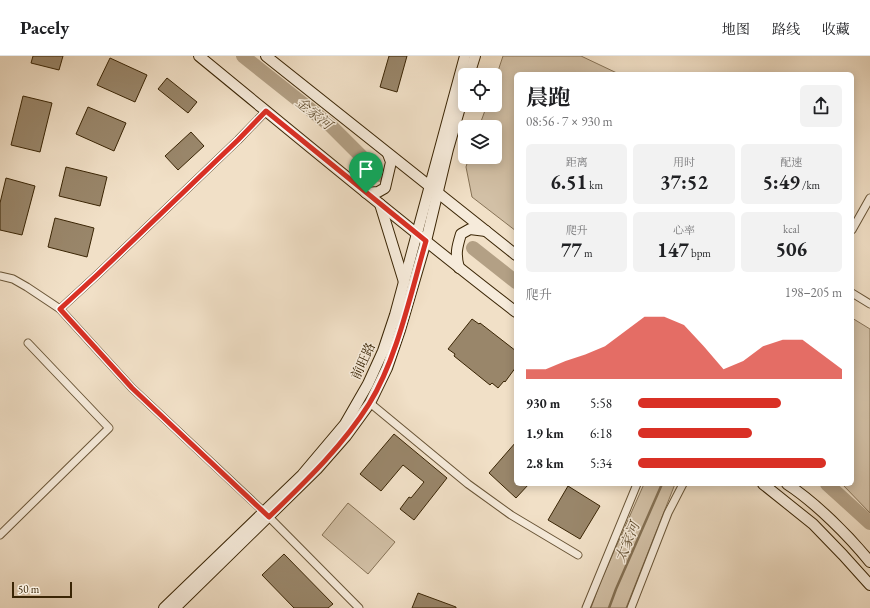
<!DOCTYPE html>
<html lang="zh">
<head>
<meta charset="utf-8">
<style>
  :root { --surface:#fff; --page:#f2f2f2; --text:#202124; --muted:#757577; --line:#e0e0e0; --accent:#d93025 }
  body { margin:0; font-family:"EB Garamond","Noto Serif SC",serif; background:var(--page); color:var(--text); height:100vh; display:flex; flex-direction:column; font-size:15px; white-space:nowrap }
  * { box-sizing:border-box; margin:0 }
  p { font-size:13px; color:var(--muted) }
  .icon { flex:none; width:22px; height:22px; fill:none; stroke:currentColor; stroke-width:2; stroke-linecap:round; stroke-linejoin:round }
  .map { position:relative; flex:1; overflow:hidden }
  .details { position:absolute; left:514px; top:16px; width:340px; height:414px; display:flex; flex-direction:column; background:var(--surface); border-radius:6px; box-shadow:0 2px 10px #0003 }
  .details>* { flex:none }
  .fabs { position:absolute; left:458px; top:12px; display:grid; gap:8px }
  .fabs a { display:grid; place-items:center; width:44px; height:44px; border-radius:6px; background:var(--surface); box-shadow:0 2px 10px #0003; font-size:20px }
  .scale { position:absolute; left:12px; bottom:10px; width:60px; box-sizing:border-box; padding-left:4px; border:2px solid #3a2505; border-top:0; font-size:11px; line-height:14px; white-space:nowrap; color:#3a2505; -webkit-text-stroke:3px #f6ebdb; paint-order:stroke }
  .pin { position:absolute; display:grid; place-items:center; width:34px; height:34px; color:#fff; margin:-41px -17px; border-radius:50% 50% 50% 0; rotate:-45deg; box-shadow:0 0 4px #0007 }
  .pin .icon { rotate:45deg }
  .round { display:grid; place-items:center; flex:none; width:42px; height:42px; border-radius:6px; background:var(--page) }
  .summary { display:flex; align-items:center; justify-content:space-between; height:68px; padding:0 12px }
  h1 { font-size:22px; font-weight:700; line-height:30px }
  .figures { display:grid; grid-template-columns:repeat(3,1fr); gap:6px; height:68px; padding:4px 12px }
  .figures div { display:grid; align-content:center; border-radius:6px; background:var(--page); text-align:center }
  .figures b { font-size:20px; font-weight:700 }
  .figures small { font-size:11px; font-weight:400 }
  .figures p { font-size:11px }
  .chart { height:112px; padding:8px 12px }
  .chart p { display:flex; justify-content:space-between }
  .chart svg { width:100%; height:72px; margin-top:4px; fill:var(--accent); opacity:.7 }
  ul { padding:0 12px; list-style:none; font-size:13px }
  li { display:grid; grid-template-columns:64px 48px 1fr; align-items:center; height:30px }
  li i { height:10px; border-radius:5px; background:var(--accent) }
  header { display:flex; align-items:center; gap:24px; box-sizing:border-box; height:56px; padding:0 20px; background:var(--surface); border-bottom:1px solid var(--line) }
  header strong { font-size:19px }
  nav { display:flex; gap:22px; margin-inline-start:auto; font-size:14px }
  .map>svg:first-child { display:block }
  .green { fill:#d2c0a6; stroke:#867256 }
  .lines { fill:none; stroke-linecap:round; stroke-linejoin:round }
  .stream { stroke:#836f52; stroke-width:2.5 }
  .river { stroke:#b3a085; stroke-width:14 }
  .building { fill:#99866a; stroke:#3a2505 }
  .street-casing { stroke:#685436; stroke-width:9 }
  .secondary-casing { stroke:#3a2505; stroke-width:12 }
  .street { stroke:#f6ebdb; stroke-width:7 }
  .secondary { stroke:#f6ebdb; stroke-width:10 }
  .route-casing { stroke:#fff; stroke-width:8 }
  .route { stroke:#d93025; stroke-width:5 }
  .labels { text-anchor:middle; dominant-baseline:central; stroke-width:3; stroke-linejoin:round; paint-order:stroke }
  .street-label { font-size:13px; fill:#3a2505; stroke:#f6ebdb }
  .water-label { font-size:14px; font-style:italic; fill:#645032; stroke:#f6ebdb }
</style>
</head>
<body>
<header>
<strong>Pacely</strong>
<nav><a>地图</a><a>路线</a><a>收藏</a></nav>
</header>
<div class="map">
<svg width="870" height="552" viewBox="0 0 870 552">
  <rect width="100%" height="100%" fill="#f1e0c7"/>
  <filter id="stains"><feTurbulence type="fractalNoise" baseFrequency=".005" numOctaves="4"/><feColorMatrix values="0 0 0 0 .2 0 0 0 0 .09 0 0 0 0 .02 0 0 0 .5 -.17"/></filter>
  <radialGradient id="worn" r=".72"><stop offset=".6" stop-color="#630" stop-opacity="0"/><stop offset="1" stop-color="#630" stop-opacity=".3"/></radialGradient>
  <g class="green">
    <polygon points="503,0 581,0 619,18 516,18 516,175 472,141 466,111 469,101 495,101 495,71 479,71 487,49 495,49 495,24"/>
    <polygon points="852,262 870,273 870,457 842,428 852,428"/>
    <polygon points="644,428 675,428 626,552 591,552 600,527"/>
    <polygon points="348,447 395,486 368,518 322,479"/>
  </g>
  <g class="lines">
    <polyline class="stream" points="609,552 616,533 662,428"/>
    <g class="river">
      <polyline points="243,0 331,70 380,119"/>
      <polyline points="473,192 516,226"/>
      <polyline points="827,428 870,467"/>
    </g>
  </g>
  <g class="building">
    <polygon points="33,0 63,0 59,14 31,7"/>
    <polygon points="389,0 407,0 397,36 380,31"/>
    <polygon points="110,2 147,19 135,46 97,29"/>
    <polygon points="167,22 197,46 188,57 158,33"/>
    <polygon points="23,40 52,47 40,96 11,89"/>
    <polygon points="88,51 126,67 114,95 76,78"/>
    <polygon points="191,76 204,90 178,114 165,100"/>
    <polygon points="66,111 107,121 100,150 59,140"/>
    <polygon points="6,122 35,130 22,179 0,174 0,147"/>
    <polygon points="55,162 94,172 87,201 48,191"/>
    <polygon points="472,263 479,268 480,267 516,295 516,311 505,326 504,325 498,332 492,327 490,329 454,300 455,298 448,293"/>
    <polygon points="394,378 447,422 414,464 400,453 409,441 411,442 424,426 403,409 381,435 360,418"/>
    <polygon points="516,386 516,428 529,428 516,442 489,417"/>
    <polygon points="568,430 600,450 580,483 548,464"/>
    <polygon points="284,498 333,548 328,552 294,552 262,519"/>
    <polygon points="418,537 456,551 456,552 412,552"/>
  </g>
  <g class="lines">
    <defs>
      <g id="street">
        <polyline points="852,174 870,142"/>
        <polyline points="0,220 13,223 27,231 60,253 132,332 264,456 359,552"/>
        <polyline points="852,237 870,248"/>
        <polyline points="60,253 98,218 238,84 266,55"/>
        <polyline points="370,347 468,428 511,459 578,499"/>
        <polyline points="0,479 109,372 28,287"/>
        <polyline points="586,552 637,428"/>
        <polyline points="631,552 668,457 683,428"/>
      </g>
      <g id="secondary">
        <path d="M199 0C304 86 408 173 516 256"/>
        <polyline points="266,0 516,199"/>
        <polyline points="469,19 475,0"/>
        <polyline points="366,137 378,136 385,132 391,106 388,98"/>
        <polyline points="380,148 404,226"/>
        <path d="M459 212C455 198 457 191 461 178L470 173 486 175"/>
        <polyline points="763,428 813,468 843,499 870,529"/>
        <path d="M787 428C816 447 849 480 870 506"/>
        <polyline points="164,552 302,419 345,368 368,328 383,295 395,259 465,0"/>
        <polyline points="175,552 317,413 346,380 370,347 387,312 400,274 426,185 448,93 465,34"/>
      </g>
    </defs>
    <use href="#street" class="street-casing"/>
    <use href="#secondary" class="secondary-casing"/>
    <use href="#street" class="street"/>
    <use href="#secondary" class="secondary"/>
  </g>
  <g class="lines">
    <defs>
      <path id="route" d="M266 55 426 185C411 236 397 303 369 348 342 391 305 426 269 461L132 332 60 253 98 218 238 84Z"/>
    </defs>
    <use href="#route" class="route-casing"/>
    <use href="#route" class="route"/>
  </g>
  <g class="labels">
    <g class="street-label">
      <text transform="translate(363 305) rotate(-65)">前旺路</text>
    </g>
    <g class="water-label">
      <text transform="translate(314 57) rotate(39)">金家河</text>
      <text transform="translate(627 486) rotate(-67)">太家河</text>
    </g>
  </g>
  <rect width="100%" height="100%" filter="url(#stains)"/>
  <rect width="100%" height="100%" fill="url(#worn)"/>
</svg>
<div class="fabs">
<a><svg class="icon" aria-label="locate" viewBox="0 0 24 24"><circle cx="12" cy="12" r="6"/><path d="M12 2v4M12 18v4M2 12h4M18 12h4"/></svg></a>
<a><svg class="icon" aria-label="layers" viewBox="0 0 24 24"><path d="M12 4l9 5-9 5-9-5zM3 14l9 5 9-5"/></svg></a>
</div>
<div class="scale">50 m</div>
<div class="pin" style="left:366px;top:137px;background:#1e9e55"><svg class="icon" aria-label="arrive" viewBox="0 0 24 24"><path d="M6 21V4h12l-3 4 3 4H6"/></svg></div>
<section class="details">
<div class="summary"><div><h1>晨跑</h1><p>08:56 · 7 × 930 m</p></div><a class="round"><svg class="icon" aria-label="share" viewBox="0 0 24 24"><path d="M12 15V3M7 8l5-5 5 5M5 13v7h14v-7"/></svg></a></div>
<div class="figures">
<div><p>距离</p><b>6.51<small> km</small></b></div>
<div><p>用时</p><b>37:52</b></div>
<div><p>配速</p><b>5:49<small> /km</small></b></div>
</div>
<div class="figures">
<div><p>爬升</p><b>77<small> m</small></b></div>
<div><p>心率</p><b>147<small> bpm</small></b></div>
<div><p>kcal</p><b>506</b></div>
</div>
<div class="chart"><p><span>爬升</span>198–205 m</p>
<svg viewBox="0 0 160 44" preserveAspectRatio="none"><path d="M0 44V38L10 38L20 33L30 29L40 24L50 15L60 6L70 6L80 11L90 24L100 38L110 33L120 24L130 20L140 20L150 29L160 38V44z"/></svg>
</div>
<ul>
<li><b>930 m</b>5:58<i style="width:70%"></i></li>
<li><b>1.9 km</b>6:18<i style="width:56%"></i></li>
<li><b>2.8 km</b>5:34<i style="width:92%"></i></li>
</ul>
</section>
</div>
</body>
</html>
